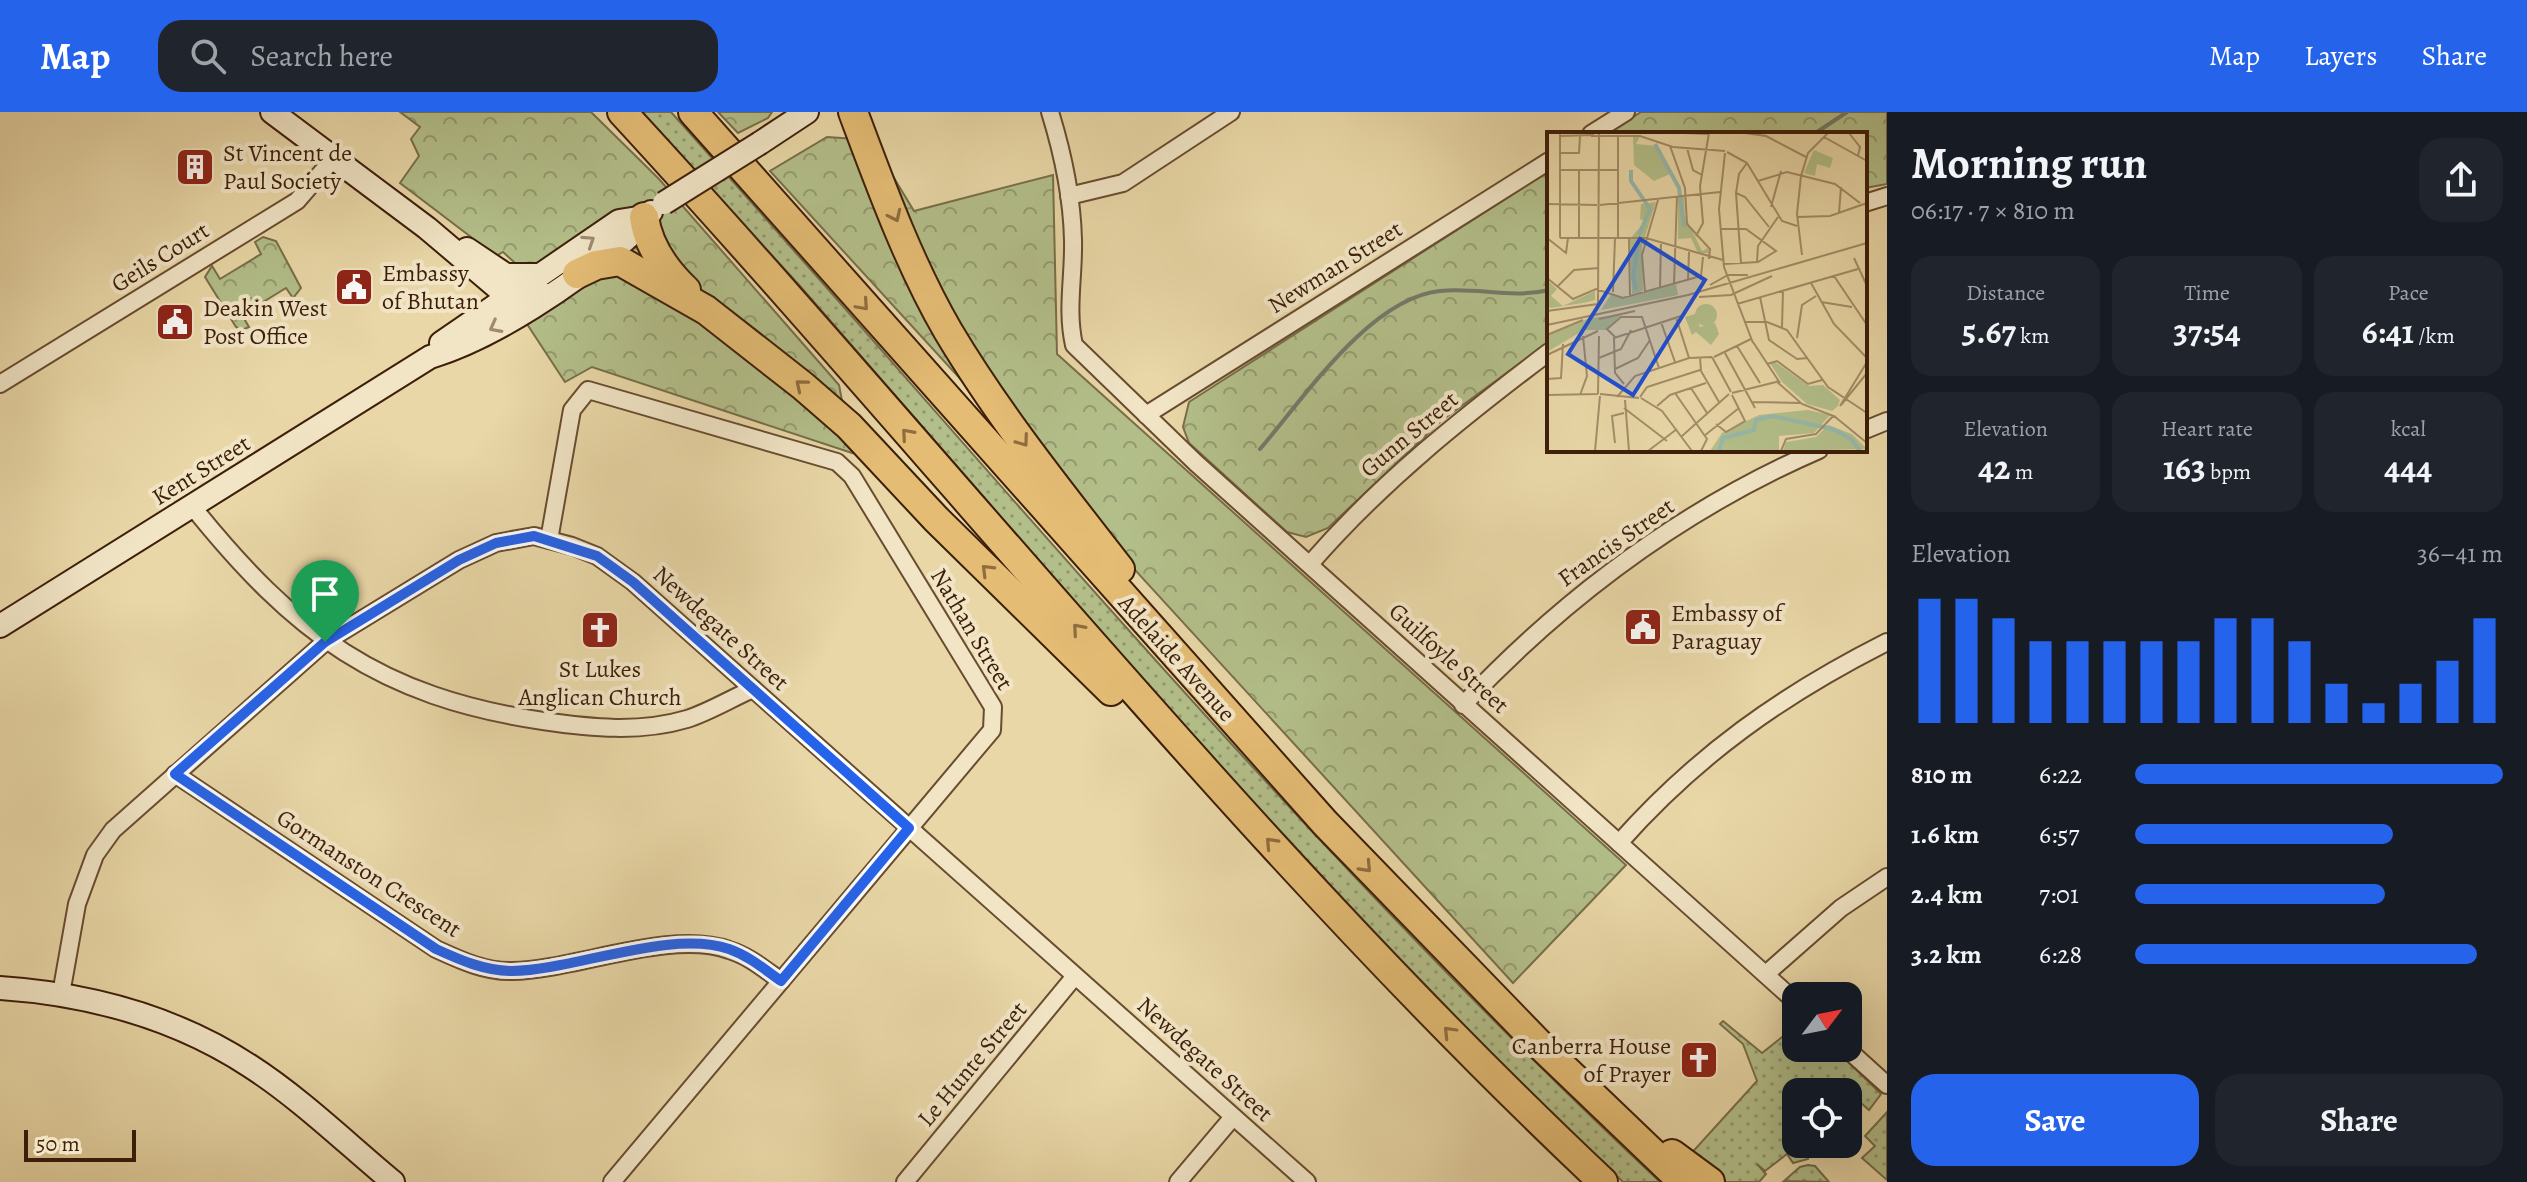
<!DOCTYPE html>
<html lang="en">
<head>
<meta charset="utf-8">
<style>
  :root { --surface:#171b24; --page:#20242c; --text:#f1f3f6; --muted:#9ea1a6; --accent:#2563eb }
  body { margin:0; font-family:Alegreya,serif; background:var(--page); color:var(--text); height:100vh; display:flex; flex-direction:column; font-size:30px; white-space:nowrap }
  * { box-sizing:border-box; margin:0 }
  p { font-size:26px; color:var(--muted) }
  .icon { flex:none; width:44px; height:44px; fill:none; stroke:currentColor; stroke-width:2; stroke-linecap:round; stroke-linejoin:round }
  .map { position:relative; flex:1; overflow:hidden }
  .side { display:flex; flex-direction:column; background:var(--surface); width:640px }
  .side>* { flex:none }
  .needle { width:52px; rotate:58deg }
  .tools { position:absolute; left:1782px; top:870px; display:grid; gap:16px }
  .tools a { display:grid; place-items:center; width:80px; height:80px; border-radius:16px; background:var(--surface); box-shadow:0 8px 32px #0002; font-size:40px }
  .scale { position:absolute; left:24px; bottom:20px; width:112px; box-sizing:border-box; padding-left:8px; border:4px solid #3d1e09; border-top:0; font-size:22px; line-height:28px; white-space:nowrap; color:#3d1e09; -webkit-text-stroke:6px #f1e5c6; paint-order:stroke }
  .pin { position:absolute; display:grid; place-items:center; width:68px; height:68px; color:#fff; margin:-82px -34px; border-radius:50% 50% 50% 0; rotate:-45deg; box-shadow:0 0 8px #0007 }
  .pin .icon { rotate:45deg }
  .round { display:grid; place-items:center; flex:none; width:84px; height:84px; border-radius:24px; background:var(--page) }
  .summary { display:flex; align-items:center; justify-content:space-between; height:136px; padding:0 24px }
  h1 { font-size:44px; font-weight:700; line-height:60px }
  .metrics { display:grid; grid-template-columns:repeat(3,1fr); gap:12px; height:136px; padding:8px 24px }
  .metrics div { display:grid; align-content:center; border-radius:20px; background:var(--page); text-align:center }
  .metrics b { font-size:34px; font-weight:700 }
  .metrics small { font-size:22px; font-weight:400 }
  .metrics p { font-size:22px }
  .chart { height:224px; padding:16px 24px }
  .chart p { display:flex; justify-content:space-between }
  .chart svg { width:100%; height:144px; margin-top:8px; stroke:var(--accent); stroke-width:6 }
  .primary-button { display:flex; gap:16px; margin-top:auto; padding:16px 24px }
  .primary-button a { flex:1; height:92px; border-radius:24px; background:var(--accent); color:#fff; font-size:32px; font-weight:700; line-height:92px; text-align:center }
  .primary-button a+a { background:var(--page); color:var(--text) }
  ul { padding:0 24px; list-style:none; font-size:26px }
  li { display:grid; grid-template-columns:128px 96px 1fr; align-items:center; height:60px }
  li i { height:20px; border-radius:10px; background:var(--accent) }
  header { display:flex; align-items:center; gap:48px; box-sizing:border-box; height:112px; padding:0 40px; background:var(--accent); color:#fff }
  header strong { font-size:38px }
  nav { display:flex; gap:44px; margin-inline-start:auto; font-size:28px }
  .search { width:560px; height:72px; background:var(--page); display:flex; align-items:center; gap:20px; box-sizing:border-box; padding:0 28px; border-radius:24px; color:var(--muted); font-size:30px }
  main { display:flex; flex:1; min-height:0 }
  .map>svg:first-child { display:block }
  .grass { fill:url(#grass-dots); stroke:#786e4a; stroke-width:2 }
  .park { fill:url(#park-crowns); stroke:#786e4a; stroke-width:2 }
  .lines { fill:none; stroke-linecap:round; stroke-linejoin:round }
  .stream { stroke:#737b6a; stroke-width:4 }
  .street-casing { stroke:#684c30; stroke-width:20 }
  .secondary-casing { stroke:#3d1e09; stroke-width:26 }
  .highway-casing { stroke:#3d1e09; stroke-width:32 }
  .street { stroke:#f1e5c6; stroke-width:16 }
  .secondary { stroke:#f1e5c6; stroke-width:22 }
  .highway { stroke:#e4bc74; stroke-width:28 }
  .secondary-bridge-casing { stroke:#3d1e09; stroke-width:26; stroke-linecap:butt }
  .secondary-bridge { stroke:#f1e5c6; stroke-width:22 }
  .oneway { stroke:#906d3e }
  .oneway2 { stroke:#a08b71 }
  .route-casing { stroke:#fff; stroke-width:16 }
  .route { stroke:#2563eb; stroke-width:10 }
  .labels { text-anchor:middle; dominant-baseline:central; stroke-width:8; stroke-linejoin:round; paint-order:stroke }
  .poi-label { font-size:24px; fill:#3d1e09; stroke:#f1e5c6; text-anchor:start }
  .street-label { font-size:24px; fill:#3d1e09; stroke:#f1e5c6 }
  .inset-river { fill:none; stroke:#97b9ab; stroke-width:4 }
  .inset-road { fill:none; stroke:#a48d68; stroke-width:2 }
  .view { fill:#1d4ed8; fill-opacity:0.15; stroke:#1d4ed8; stroke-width:4 }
  .inset-edge { fill:none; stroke:#3d1e09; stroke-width:4 }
</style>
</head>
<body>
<header>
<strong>Map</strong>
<div class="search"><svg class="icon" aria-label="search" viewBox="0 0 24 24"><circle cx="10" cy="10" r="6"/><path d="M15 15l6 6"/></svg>Search here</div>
<nav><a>Map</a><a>Layers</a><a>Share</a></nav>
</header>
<main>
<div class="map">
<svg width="1887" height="1070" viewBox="0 0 1887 1070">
  <defs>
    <pattern id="grass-dots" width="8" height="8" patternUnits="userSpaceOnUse" patternTransform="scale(2)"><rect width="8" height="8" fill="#b3bf8a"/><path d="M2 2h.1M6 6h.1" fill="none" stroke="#939b6f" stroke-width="1.8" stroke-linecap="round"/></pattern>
    <pattern id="park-crowns" width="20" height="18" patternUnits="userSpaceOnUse" patternTransform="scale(2)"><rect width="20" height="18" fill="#b3bf8a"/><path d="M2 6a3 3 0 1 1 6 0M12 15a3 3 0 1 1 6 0" fill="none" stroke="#939b6f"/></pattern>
  </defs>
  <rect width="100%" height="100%" fill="#e9d7a7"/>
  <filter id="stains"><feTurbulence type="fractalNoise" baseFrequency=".0025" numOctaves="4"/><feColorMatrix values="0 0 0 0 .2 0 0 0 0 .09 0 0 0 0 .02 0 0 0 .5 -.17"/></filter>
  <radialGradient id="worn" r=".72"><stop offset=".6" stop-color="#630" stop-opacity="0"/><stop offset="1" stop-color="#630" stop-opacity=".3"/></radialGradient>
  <g class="grass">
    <path d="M641 0H671C995 362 1305 738 1660 1070H1623L1481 932 1343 790 1194 627 800 174Z"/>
    <polygon points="1723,909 1762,941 1796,914 1796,936 1834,936 1881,982 1869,998 1853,984 1848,989 1848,980 1796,980 1796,1032 1812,1032 1808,1047 1793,1051 1787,1042 1765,1059 1757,1052 1766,1062 1759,1070 1720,1070 1687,1046 1757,969 1743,932 1720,912"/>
    <polygon points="1887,1000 1887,1068 1862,1046 1875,1034 1865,1024"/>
    <polygon points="1808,1053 1815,1054 1829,1070 1784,1069 1800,1055"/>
  </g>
  <g class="park">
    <polygon points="400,0 591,0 659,67 839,273 852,341 592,255 565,270 527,212 558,193 534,153 507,156 514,150 503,140 496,144 400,71 419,44 411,27 420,15"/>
    <polygon points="718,0 772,0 768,6 738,21"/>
    <polygon points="1641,0 1887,0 1887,72 1865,76 1865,22 1606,22"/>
    <polygon points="827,25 871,28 914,99 1053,63 1057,242 1626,753 1513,871 770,59"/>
    <polygon points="1549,59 1549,230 1441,309 1328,416 1306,425 1287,420 1189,331 1183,315 1189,290"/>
    <polygon points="263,125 276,129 301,176 293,186 286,176 242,203 249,215 242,218 236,215 205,165 212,154 220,167 261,142 255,130"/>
  </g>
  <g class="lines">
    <g class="stream">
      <polyline points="1814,22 1847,0"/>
      <path d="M1260 337C1304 286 1370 186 1440 179 1477 175 1512 187 1549 178"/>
    </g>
    <defs>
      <g id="street">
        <path d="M1050 0C1063 42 1072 84 1073 128 1074 164 1066 197 1074 233L1196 351 1796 890"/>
        <polyline points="1591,22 1626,0"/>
        <polyline points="1069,84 1123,71 1231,0"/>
        <polyline points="1865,91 1887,84"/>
        <polyline points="0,272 297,89 334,46"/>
        <polyline points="1146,303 1549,49"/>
        <polyline points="1865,318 1887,309"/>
        <path d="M192 394C294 521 379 585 543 609 591 616 640 621 687 607 709 600 732 586 753 577"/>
        <polyline points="549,428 572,298 588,278 837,350 852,364 993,595 992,618 612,1070"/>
        <path d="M1310 452C1381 370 1463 305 1549 240"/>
        <path d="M1463 593C1565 485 1683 397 1819 338"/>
        <path d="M175 662 436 837C460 848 485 860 512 859 575 858 670 817 729 838 749 844 764 857 781 869"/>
        <path d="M1619 731C1697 643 1782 583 1887 530"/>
        <polyline points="1766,862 1841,796 1887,765"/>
        <polyline points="61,882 77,792 95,743 113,718 325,530 459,448 496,431 534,424 572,434 597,444 633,470 1307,1070"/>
        <polyline points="1846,936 1887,973"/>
        <polyline points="905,1070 1075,864"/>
        <polyline points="1178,1070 1233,1005"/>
      </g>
      <g id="secondary">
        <polyline points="272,0 427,116 506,183 524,187 543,182"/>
        <polyline points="760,31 807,0"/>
        <polyline points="467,137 506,163 536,163"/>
        <polyline points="441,231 619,109 644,105"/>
        <path d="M0 514 430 245C496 225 574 171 626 127 636 119 641 107 651 100"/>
        <path d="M0 876C89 882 175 905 250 954 301 987 346 1031 393 1070"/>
      </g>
      <g id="highway">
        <path d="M622 0C950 356 1250 738 1603 1070"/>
        <polyline points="693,0 1325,711 1542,935 1683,1070"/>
        <path d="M853 0C880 72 909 152 948 219 998 303 1060 380 1120 457"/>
        <path d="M644 105C648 134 665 158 686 178"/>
        <polyline points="577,162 596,153 620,149 706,198 803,274 849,314 936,407 1111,579"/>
        <polyline points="1672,1042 1710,1070"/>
      </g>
    </defs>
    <use href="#street" class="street-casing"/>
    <use href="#secondary" class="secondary-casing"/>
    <use href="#highway" class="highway-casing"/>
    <use href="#street" class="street"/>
    <use href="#secondary" class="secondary"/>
    <use href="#highway" class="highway"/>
    <defs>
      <polyline id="secondary-bridge" points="664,91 760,31"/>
    </defs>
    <use href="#secondary-bridge" class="secondary-bridge-casing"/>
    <use href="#secondary-bridge" class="secondary-bridge"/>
  </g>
  <defs><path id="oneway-chevron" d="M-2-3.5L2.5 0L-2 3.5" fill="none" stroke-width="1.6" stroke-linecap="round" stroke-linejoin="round" transform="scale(2)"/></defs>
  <g class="oneway">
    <use href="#oneway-chevron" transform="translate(895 104) rotate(65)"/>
    <use href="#oneway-chevron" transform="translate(863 193) rotate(48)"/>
    <use href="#oneway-chevron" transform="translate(801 273) rotate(-140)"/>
    <use href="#oneway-chevron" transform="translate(907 322) rotate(-131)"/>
    <use href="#oneway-chevron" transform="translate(1023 329) rotate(54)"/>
    <use href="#oneway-chevron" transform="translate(987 458) rotate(-135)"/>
    <use href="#oneway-chevron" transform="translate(1078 517) rotate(-131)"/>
    <use href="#oneway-chevron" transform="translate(1271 731) rotate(-133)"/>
    <use href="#oneway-chevron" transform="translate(1366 755) rotate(47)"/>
    <use href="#oneway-chevron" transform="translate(1449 920) rotate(-134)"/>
  </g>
  <g class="oneway2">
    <use href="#oneway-chevron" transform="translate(589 129) rotate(-33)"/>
    <use href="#oneway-chevron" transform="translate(495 215) rotate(152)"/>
  </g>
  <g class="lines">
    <defs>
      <path id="route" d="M534 424 597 444 633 470 909 716 781 869C764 857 749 844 729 837 670 817 575 858 512 859 485 859 460 848 436 837L175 662 325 530 459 448 496 431Z"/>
    </defs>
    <use href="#route" class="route-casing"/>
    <use href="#route" class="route"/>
  </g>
  <defs>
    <symbol id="building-square" viewBox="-11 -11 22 22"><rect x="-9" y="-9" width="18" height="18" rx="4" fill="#8f2418" stroke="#f1e5c6"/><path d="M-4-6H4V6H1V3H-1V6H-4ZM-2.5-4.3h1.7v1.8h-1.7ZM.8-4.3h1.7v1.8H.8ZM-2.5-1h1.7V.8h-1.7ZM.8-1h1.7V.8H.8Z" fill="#fff"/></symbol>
    <symbol id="civic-square" viewBox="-11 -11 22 22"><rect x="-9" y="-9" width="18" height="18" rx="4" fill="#8f2418" stroke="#f1e5c6"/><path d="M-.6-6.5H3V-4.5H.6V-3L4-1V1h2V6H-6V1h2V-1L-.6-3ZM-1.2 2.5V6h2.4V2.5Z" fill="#fff"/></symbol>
    <symbol id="church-square" viewBox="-11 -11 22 22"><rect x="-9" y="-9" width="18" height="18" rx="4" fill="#8f2418" stroke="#f1e5c6"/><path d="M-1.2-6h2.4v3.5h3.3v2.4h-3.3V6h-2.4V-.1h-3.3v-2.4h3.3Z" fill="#fff"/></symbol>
  </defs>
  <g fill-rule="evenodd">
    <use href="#building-square" x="173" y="33" width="44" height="44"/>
    <use href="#civic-square" x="332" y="153" width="44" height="44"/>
    <use href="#civic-square" x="153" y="188" width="44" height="44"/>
    <use href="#civic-square" x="1621" y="493" width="44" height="44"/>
    <use href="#church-square" x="578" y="496" width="44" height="44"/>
    <use href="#church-square" x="1677" y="926" width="44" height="44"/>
  </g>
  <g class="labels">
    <g class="poi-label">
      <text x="223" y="41">St Vincent de<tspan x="223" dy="28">Paul Society</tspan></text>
      <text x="382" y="161">Embassy<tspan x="382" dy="28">of Bhutan</tspan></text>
      <text x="203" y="196">Deakin West<tspan x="203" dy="28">Post Office</tspan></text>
      <text x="1671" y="501">Embassy of<tspan x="1671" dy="28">Paraguay</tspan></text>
      <text x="600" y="557" text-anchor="middle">St Lukes<tspan x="600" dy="28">Anglican Church</tspan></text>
      <text x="1671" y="934" text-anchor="end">Canberra House<tspan x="1671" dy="28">of Prayer</tspan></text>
    </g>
    <g class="street-label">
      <text transform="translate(160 145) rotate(-32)">Geils Court</text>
      <text transform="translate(1335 155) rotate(-32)">Newman Street</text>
      <text transform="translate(1409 322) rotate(-40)">Gunn Street</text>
      <text transform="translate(201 358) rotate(-32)">Kent Street</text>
      <text transform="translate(1616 430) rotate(-35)">Francis Street</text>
      <text transform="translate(721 516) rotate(42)">Newdegate Street</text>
      <text transform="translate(972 517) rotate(59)">Nathan Street</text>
      <text transform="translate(1177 546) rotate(48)">Adelaide Avenue</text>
      <text transform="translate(1449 546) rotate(42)">Guilfoyle Street</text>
      <text transform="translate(369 761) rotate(33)">Gormanston Crescent</text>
      <text transform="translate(1205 947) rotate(42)">Newdegate Street</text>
      <text transform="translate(972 952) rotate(-50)">Le Hunte Street</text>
    </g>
  </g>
  <g transform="translate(1547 20)">
    <rect width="320" height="320" fill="#e9d7a7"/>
    <path d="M267 18 286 26 283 36 270 32 268 44 257 41Z" fill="#b3bf8a"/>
    <path d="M86 4H93L89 12 110 14 123 42 107 49 87 33ZM137 64 138 84 155 119 161 116 162 121H151L144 106 131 107V67ZM109 70 95 114 96 159 85 162 83 107 98 89 93 87 94 72ZM0 148 10 157 4 164 16 174 48 159V168L36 171 4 176 0 175ZM129 152 131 163 54 178 65 161 76 167ZM148 182 153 195 168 191 172 202 164 213 149 200 145 203 138 185ZM74 183 59 198H37L0 220V203L43 186ZM228 230 262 254 276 253 293 268 291 274 285 279 260 272 235 250 223 231ZM261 278 283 283 267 301 232 304V319H163L175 301 212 283ZM281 293 305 302 320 317 236 319 239 310 269 305Z" fill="#b3bf8a"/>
    <path d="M148 183a11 11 0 1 1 22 0a11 11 0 1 1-22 0Z" fill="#b3bf8a"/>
    <path class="inset-river" d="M108 12 132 56 137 95M84 38V49L103 77 92 103M89 158 86 145 91 110M172 319 176 306 207 298 209 288 225 284 286 297 305 308 313 319"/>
    <path class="inset-road" d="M13 1V106M137 1 162 2M198 1 219 4 259 25M302 1 313 15 311 24M13 4 47 3M44 4H93L126 15 178 19M71 4V106M277 5 320 29M123 14 138 56 140 92 163 117 162 127M140 16 146 38 155 43M180 20 200 31 235 89 250 94M13 21H32L33 4M178 21 172 77 177 135 206 211M13 38H71M211 49 240 40 288 52 313 71M189 61 198 65 222 95M0 72 50 73M53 73 173 60M224 75 234 39M292 81 294 55M250 85 283 84 320 71M173 97H199L229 119 211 130 177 132M149 104 156 91 153 54 162 1M0 106 19 121 21 106M13 106H99L176 128M32 106V38M82 106 83 164M255 123 250 82 254 44 261 21 281 1M307 126 320 154M210 130 211 114 231 85M194 131 189 61 192 42 200 31M287 144 320 193M0 146 26 167 49 157 76 166 154 144 156 125M141 148 142 120M264 151 287 192 320 226M127 152 130 64M163 153 181 143H201M10 155 27 138 52 136M113 156 114 110M66 160 68 106M98 160 95 123 111 68M152 165 184 163 225 144M213 165 222 208 250 227 261 226M274 170 305 175M51 172 52 1M190 172 311 137M0 179 51 172M129 185 142 226M52 187 88 179M114 190 128 230M197 190H220L240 198 281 255 320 281M0 193 141 163 320 111M235 195 236 158M0 203 36 188M68 205 60 197 74 185H95L112 236M250 206 255 173 269 164M206 210 233 251M190 214 213 251M178 221 208 276M0 223 51 199M153 225 154 239 172 270M165 225 184 260M167 225 204 207M52 226 74 217 84 198M220 232 230 229 261 252 275 248M68 237 91 226 103 208M0 247 14 246 16 212M229 249 255 272 289 285M77 252 68 241 67 206 137 183M144 256 160 281M128 261 160 307 154 319M185 261 229 250M51 262 52 204M53 262 92 266M0 263 51 262M33 263 40 244 36 204M70 265 88 244 142 226 165 225M93 265 100 255 153 238M94 266 115 279 145 319M78 268 82 319M205 270 253 271M294 273 320 241M110 274 123 263 159 251M293 274 320 230M77 276 120 309M287 284 320 311M169 292 179 300 198 289 185 263M135 304 182 262M157 304 192 276M68 311 65 284 77 281M48 319 53 264M101 319 130 297M234 319 239 307 269 302 286 284"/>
    <path class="view" d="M93 107 158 148 86 263 21 222Z"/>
    <rect width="320" height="320" class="inset-edge"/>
  </g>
  <rect width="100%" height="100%" filter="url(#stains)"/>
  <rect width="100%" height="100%" fill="url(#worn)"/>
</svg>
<div class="tools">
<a><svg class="needle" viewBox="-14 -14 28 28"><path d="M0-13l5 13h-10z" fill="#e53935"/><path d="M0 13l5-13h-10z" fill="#9ea1a6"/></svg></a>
<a><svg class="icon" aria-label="locate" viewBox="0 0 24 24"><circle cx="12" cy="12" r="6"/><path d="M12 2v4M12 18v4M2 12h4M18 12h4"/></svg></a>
</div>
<div class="scale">50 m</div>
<div class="pin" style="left:325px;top:530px;background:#1e9e55"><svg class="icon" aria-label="arrive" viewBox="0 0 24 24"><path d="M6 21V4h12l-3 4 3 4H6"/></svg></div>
</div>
<section class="side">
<div class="summary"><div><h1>Morning run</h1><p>06:17 · 7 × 810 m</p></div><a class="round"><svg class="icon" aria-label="share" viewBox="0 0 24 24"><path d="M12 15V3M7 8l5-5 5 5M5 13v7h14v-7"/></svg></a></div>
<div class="metrics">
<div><p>Distance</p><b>5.67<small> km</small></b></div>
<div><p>Time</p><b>37:54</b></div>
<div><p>Pace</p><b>6:41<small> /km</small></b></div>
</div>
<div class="metrics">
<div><p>Elevation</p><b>42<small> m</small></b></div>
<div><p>Heart rate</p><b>163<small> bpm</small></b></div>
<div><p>kcal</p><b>444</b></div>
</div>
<div class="chart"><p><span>Elevation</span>36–41 m</p>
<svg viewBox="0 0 160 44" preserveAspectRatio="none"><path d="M5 44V6M15 44V6M25 44V12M35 44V19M45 44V19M55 44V19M65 44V19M75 44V19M85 44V12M95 44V12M105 44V19M115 44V32M125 44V38M135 44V32M145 44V25M155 44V12"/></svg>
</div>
<ul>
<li><b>810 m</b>6:22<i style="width:100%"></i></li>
<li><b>1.6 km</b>6:57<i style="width:70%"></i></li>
<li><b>2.4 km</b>7:01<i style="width:68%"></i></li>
<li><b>3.2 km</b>6:28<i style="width:93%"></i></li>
</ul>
<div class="primary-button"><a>Save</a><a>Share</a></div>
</section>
</main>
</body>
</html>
